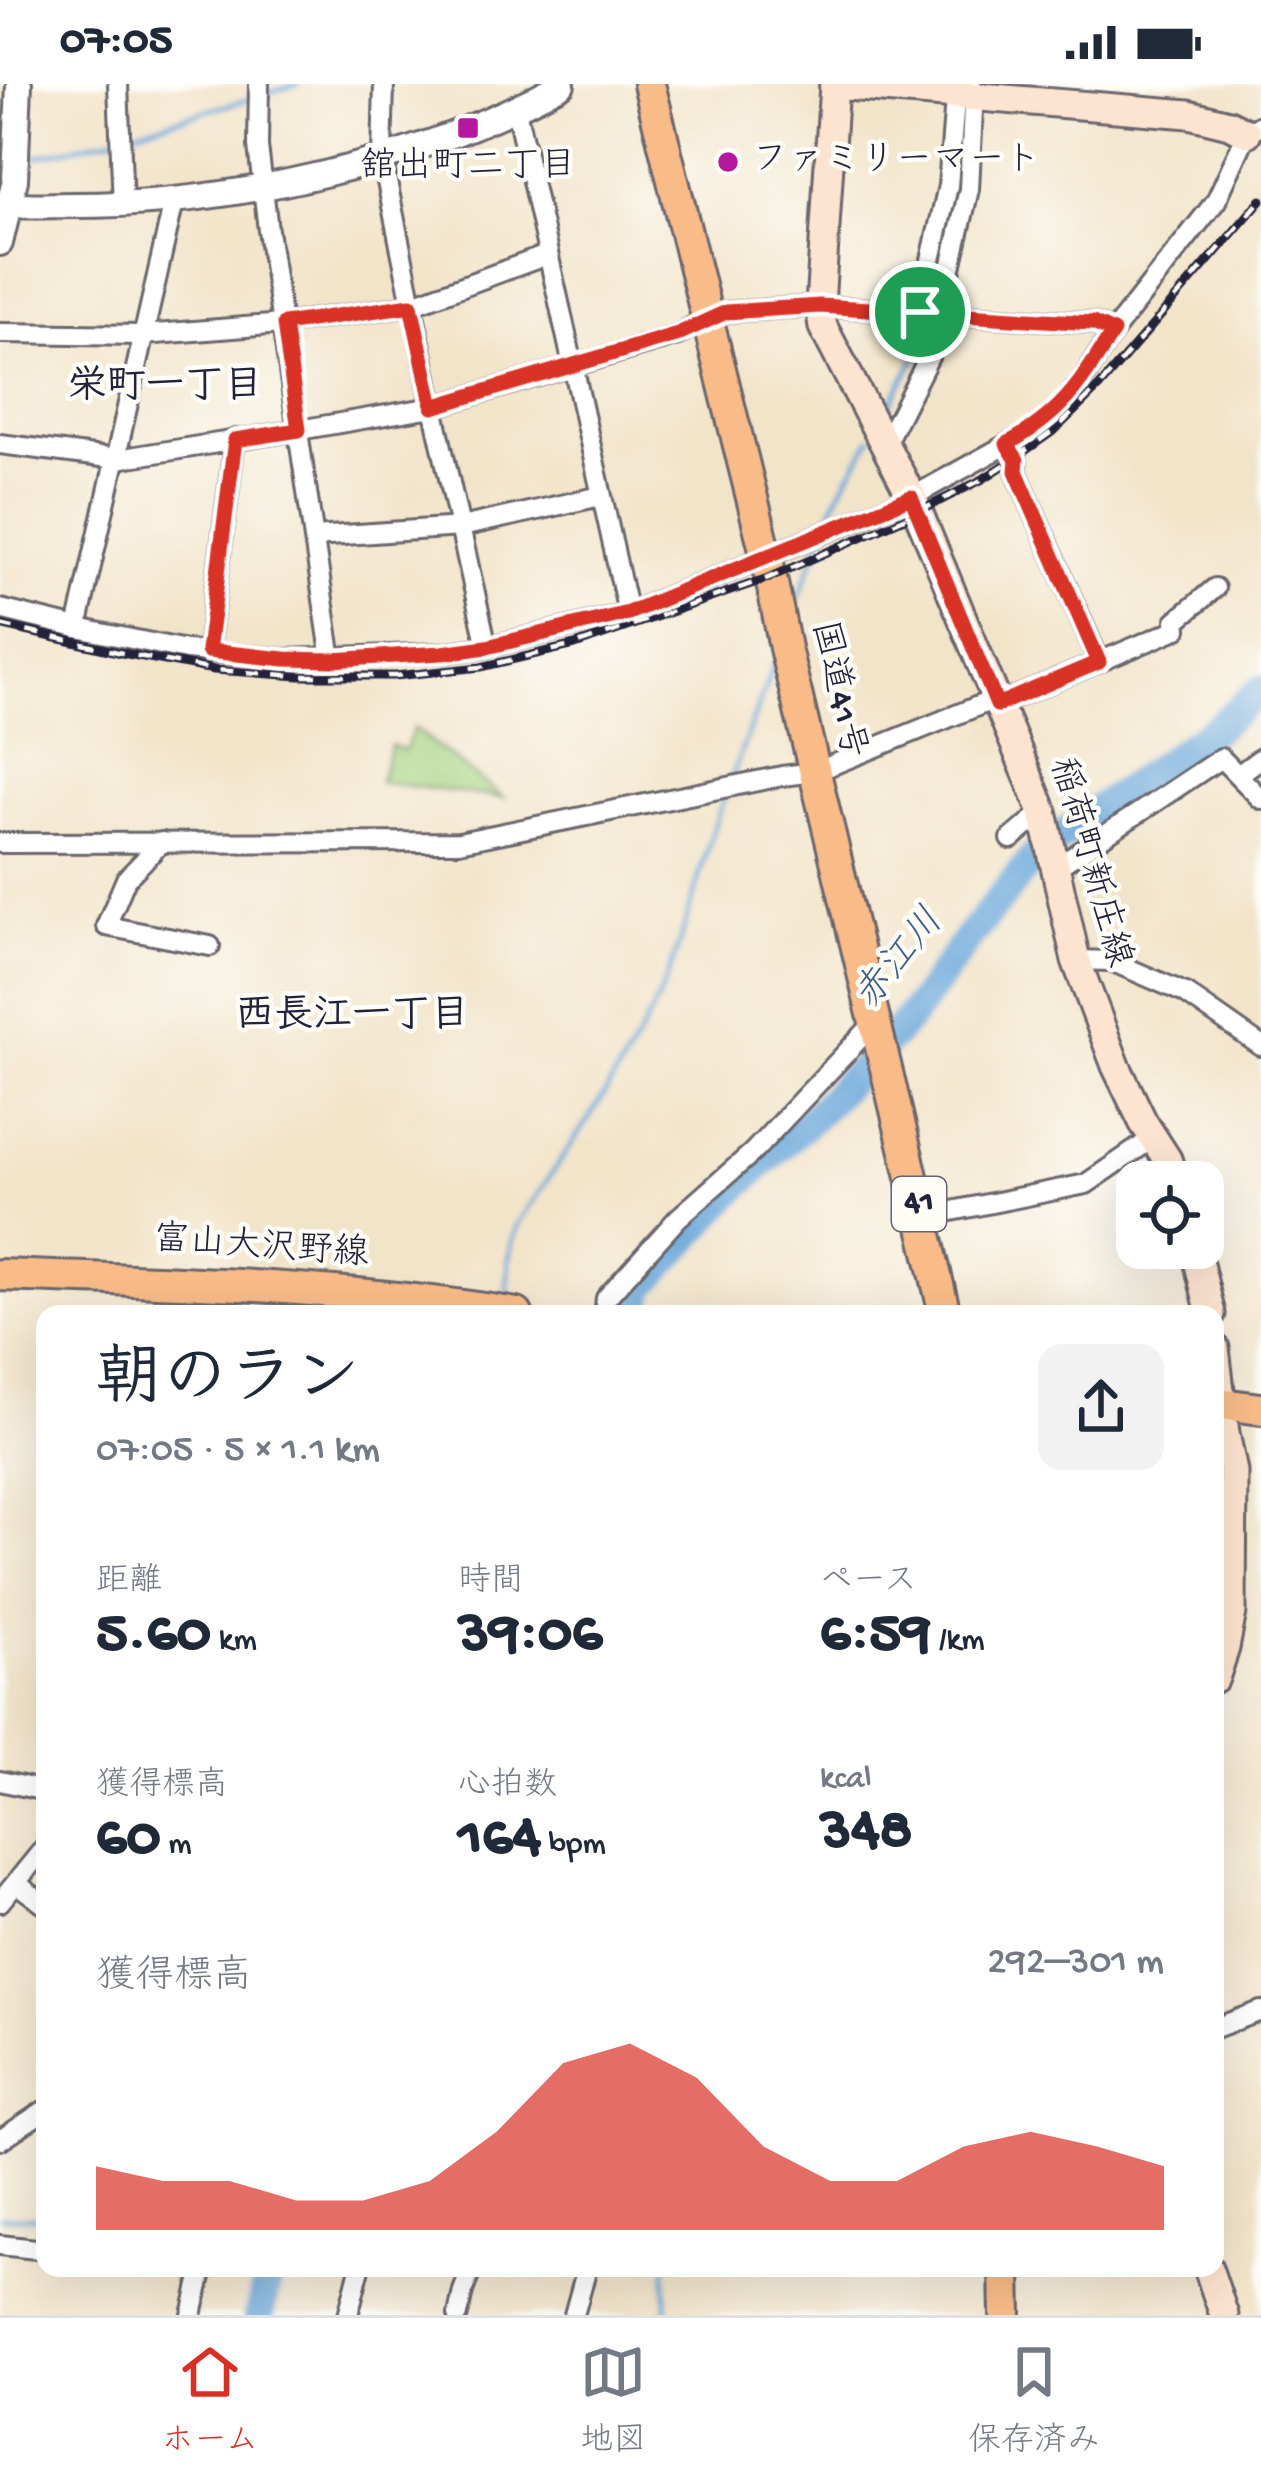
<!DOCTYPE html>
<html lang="ja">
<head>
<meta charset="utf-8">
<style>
  :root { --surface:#fff; --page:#f2f2f3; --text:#1f2937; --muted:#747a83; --line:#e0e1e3; --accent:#d93025 }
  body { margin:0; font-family:"Gochi Hand","Klee One",sans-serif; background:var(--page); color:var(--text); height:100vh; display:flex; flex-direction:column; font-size:45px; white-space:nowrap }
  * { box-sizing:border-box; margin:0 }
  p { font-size:39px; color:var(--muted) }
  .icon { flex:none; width:66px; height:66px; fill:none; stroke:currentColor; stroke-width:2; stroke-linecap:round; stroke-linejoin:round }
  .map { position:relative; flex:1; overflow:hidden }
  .panel { position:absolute; left:36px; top:1221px; width:1188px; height:972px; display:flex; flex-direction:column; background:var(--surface); border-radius:24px; box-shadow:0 12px 48px #0002 }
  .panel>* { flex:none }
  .tools { position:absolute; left:1116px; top:1077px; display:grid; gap:24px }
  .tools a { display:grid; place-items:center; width:108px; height:108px; border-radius:24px; background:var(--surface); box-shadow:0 12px 48px #0002; font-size:60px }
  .pin { position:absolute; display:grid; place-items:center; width:102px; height:102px; color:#fff; margin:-51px; border:6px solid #fff; border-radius:50%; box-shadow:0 3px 12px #0007 }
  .round { display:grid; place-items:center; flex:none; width:126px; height:126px; border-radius:24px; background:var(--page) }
  .overview { display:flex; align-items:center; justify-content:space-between; height:204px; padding:0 60px }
  h1 { font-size:66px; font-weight:800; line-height:90px }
  .metrics { display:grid; grid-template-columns:repeat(3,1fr); gap:18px; height:204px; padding:12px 60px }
  .metrics div { display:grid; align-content:center }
  .metrics b { font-size:60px; font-weight:800 }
  .metrics small { font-size:33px; font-weight:400 }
  .metrics p { font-size:33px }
  .chart { height:336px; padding:24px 60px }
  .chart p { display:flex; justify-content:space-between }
  .chart svg { width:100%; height:216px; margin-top:12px; fill:var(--accent); opacity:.7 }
  .status { display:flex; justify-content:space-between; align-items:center; height:84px; padding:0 60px; background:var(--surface); direction:ltr }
  .status svg { height:33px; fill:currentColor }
  .tabs { display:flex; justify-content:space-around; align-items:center; height:168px; border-top:3px solid var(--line); background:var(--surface); font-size:33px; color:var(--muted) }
  .tabs a { display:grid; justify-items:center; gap:6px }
  .tabs .active { color:var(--accent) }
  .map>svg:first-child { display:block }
  .grass { fill:#a4d17e; stroke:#637a5c; stroke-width:3 }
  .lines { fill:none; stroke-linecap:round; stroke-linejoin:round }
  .stream { stroke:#68a6da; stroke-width:4.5 }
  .river { stroke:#68a6da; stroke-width:30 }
  .minor-casing { stroke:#6b666d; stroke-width:24 }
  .tertiary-casing { stroke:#6b666d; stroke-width:30 }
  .secondary-casing { stroke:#6b666d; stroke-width:33 }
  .primary-casing { stroke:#6b666d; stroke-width:36 }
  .trunk-casing { stroke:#6b666d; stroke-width:36 }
  .minor { stroke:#fff; stroke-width:18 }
  .tertiary { stroke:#fff; stroke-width:24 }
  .secondary { stroke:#fde4d0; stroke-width:27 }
  .primary { stroke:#f9bc89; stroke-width:30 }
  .trunk { stroke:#f9bc89; stroke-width:30 }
  .rail-casing { stroke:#22223b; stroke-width:9 }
  .rail { stroke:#fdfcf7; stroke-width:4.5; stroke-dasharray:14; stroke-linecap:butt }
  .route-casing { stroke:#fff; stroke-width:24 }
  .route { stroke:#d93025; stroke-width:15 }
  .poi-dot { fill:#b5179e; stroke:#fdfcf7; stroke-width:4.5 }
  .labels { text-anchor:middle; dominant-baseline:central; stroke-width:9; stroke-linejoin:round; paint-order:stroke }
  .shield { fill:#fdfcf7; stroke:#646373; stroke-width:3 }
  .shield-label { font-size:33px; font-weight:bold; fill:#22223b }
  .poi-label { font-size:36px; fill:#22223b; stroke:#fdfcf7; text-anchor:start }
  .street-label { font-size:36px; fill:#22223b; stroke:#fdfcf7 }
  .neighbourhood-label { font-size:39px; font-weight:bold; fill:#22223b; stroke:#fdfcf7 }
  .water-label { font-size:39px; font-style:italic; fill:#425d83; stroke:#fdfcf7 }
</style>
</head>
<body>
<div class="status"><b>07:05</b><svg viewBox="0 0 49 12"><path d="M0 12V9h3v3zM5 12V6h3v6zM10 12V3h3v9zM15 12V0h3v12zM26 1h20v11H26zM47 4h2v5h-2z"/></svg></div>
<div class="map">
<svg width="1261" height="2231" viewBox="0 0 1261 2231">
  <rect width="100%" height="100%" fill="#fdfcf7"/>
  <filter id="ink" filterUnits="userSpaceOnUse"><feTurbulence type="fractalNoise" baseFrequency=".00833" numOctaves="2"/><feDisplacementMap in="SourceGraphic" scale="24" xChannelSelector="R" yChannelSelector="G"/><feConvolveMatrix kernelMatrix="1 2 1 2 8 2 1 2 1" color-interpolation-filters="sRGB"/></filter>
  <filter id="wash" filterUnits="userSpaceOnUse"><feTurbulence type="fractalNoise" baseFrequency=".004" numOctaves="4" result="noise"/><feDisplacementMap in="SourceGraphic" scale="48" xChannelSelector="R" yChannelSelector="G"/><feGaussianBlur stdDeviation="2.7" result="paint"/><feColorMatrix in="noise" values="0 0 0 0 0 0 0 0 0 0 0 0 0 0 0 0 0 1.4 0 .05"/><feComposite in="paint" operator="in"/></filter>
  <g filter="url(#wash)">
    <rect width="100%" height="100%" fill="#f2e4c9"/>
    <polygon class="grass" points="414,644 503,714 379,698 391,661 404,666"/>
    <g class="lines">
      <g class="stream">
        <polyline points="265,10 298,0"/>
        <polyline points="126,49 254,14"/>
        <polyline points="28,75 116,53"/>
        <polyline points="935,214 952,125"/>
        <polyline points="883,333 927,254"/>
        <polyline points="827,439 837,413 871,354"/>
        <polyline points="793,529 821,456"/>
        <polyline points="730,698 774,579"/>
        <path d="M508 1214C507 1187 508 1163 519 1138 565 1069 615 1001 652 927 686 859 699 780 726 708"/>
        <polyline points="0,2133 45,2133"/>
        <polyline points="666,2184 666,2231"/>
      </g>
      <g class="river">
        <polyline points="635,1230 642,1203 727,1112 820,1026 907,937 972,849 1034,773 1089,731 1221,640 1261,606"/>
        <polyline points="259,2231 270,2184"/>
      </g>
    </g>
  </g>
  <g filter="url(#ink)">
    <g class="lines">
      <defs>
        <g id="minor">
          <polyline points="118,0 123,121"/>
          <polyline points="259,0 258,62 268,146 332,576"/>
          <polyline points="384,0 382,73 433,323 487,563"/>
          <polyline points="516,25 628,529"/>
          <polyline points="919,228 948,102 956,3"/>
          <polyline points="0,249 143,251 283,240 411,221 547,171"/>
          <polyline points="0,360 117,375 299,346 433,323 678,251 705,235 726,228 820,222 1093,239 1113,248"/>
          <polyline points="1007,360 1017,377 1016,387 1099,577"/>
          <polyline points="884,362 932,267 969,105 974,5"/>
          <polyline points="314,453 461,443 601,412"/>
          <polyline points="0,525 77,544 186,566 285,575 442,569 487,563 628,529 912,413 1029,348 1063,321 1081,298 1113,248 1216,117 1247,49 1261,41"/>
          <polyline points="77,544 174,117"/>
          <polyline points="208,567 235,355"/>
          <polyline points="997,621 1177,545 1176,537 1215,504"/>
          <polyline points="1238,691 1261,674"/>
          <polyline points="1011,755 1043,728"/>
          <polyline points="162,758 126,795 106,842 210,862"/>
          <polyline points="0,759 459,758 782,692 815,688 995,615"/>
          <polyline points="1054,785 1221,674 1261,715"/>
          <polyline points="1076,876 1111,877 1185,909 1261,962"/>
          <polyline points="922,1133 1086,1100 1153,1054"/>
          <polyline points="604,1230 606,1214 678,1134 753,1068 875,938"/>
          <polyline points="0,1697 45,1707"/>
          <polyline points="16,1799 45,1821"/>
          <polyline points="0,1818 45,1763"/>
          <polyline points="1215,1944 1261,1927"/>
          <polyline points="0,2056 45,2026"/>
          <polyline points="0,2161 45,2166"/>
          <polyline points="192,2231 203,2184"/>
          <polyline points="348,2231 360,2184"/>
          <polyline points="458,2231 463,2207 472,2184"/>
          <polyline points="574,2231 587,2184"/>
        </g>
        <g id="tertiary">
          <path d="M0 120C24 123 49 121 74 121 234 121 421 78 562 0"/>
          <polyline points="0,159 15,96 19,0"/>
        </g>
        <g id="secondary">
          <polyline points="834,0 820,222 823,243 912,413 1043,728 1076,876 1116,982 1143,1038 1167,1075 1175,1098"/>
          <polyline points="834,1 1189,30 1229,40 1247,49"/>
          <polyline points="1195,1164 1211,1230"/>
          <polyline points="1215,1264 1225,1349 1233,1388 1232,1528 1225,1564 1215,1594"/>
          <polyline points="1208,2184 1224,2231"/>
        </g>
        <g id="primary">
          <path d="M0 1191C173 1197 346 1202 517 1230"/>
          <polyline points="1215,1319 1261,1325"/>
        </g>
        <g id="trunk">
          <polyline points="649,0 767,474 785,564 945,1230"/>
          <polyline points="1005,2184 1006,2231"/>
        </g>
      </defs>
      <use href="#minor" class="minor-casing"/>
      <use href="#tertiary" class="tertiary-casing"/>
      <use href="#secondary" class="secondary-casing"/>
      <use href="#primary" class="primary-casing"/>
      <use href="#trunk" class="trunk-casing"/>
      <use href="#minor" class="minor"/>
      <use href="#tertiary" class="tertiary"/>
      <use href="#secondary" class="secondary"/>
      <use href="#primary" class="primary"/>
      <use href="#trunk" class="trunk"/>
      <defs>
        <polyline id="rail" points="0,541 122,569 214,586 300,592 395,592 481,583 575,561 771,493 918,428 983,395 1015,374 1056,345 1099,303 1261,116"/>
      </defs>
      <use href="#rail" class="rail-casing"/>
      <use href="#rail" class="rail"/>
    </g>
  </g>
  <g class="lines" filter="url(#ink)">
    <defs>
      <path id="route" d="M411 221 433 323 678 250 726 228 820 222 1093 239 1113 248C1080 300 1063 329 1007 360L1017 376 1016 387 1099 578 997 621 911 413 628 529 487 563 442 569 332 576 285 575 208 567 235 356 299 346 284 240Z"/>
    </defs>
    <use href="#route" class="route-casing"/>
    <use href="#route" class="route"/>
  </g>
  <g class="poi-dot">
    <rect x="456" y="32" width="24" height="24" rx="6"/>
    <circle cx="728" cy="78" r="12"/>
  </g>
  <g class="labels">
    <rect class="shield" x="892" y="1093" width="54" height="54" rx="9"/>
    <g class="shield-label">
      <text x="919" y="1120">41</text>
    </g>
    <g class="poi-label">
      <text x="752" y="78">ファミリーマート</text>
      <text x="468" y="84" text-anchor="middle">舘出町二丁目</text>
    </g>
    <g class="street-label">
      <text transform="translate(836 606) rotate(77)">国道41号</text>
      <text transform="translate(1088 779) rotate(74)">稲荷町新庄線</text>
      <text transform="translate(261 1165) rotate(4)">富山大沢野線</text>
    </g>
    <g class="neighbourhood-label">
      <text x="165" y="305">栄町一丁目</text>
      <text x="352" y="934">西長江一丁目</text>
    </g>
    <g class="water-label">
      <text transform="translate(901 877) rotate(-51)">赤江川</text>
    </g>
  </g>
</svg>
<div class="tools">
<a><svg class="icon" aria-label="locate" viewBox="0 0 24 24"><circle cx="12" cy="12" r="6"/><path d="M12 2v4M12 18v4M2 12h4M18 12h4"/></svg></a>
</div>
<div class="pin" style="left:920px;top:228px;background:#1e9e55"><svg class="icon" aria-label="arrive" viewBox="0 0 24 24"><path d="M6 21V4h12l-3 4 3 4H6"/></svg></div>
<section class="panel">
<div class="overview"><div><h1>朝のラン</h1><p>07:05 · 5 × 1.1 km</p></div><a class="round"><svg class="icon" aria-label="share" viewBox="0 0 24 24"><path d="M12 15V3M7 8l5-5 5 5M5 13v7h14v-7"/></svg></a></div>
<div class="metrics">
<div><p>距離</p><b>5.60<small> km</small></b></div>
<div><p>時間</p><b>39:06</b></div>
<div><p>ペース</p><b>6:59<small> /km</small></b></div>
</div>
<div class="metrics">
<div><p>獲得標高</p><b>60<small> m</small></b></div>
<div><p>心拍数</p><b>164<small> bpm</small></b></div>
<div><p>kcal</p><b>348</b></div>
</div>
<div class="chart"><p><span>獲得標高</span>292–301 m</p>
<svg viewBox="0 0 160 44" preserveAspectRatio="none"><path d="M0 44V31L10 34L20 34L30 38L40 38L50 34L60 24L70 10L80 6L90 13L100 27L110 34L120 34L130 27L140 24L150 27L160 31V44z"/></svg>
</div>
</section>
</div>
<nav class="tabs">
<a class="active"><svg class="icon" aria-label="home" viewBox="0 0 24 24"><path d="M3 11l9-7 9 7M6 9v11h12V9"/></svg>ホーム</a>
<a><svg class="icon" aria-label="map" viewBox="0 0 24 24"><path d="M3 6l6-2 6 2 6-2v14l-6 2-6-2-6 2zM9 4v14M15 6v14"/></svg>地図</a>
<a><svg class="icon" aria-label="saved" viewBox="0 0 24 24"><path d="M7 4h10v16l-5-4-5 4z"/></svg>保存済み</a>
</nav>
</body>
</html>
